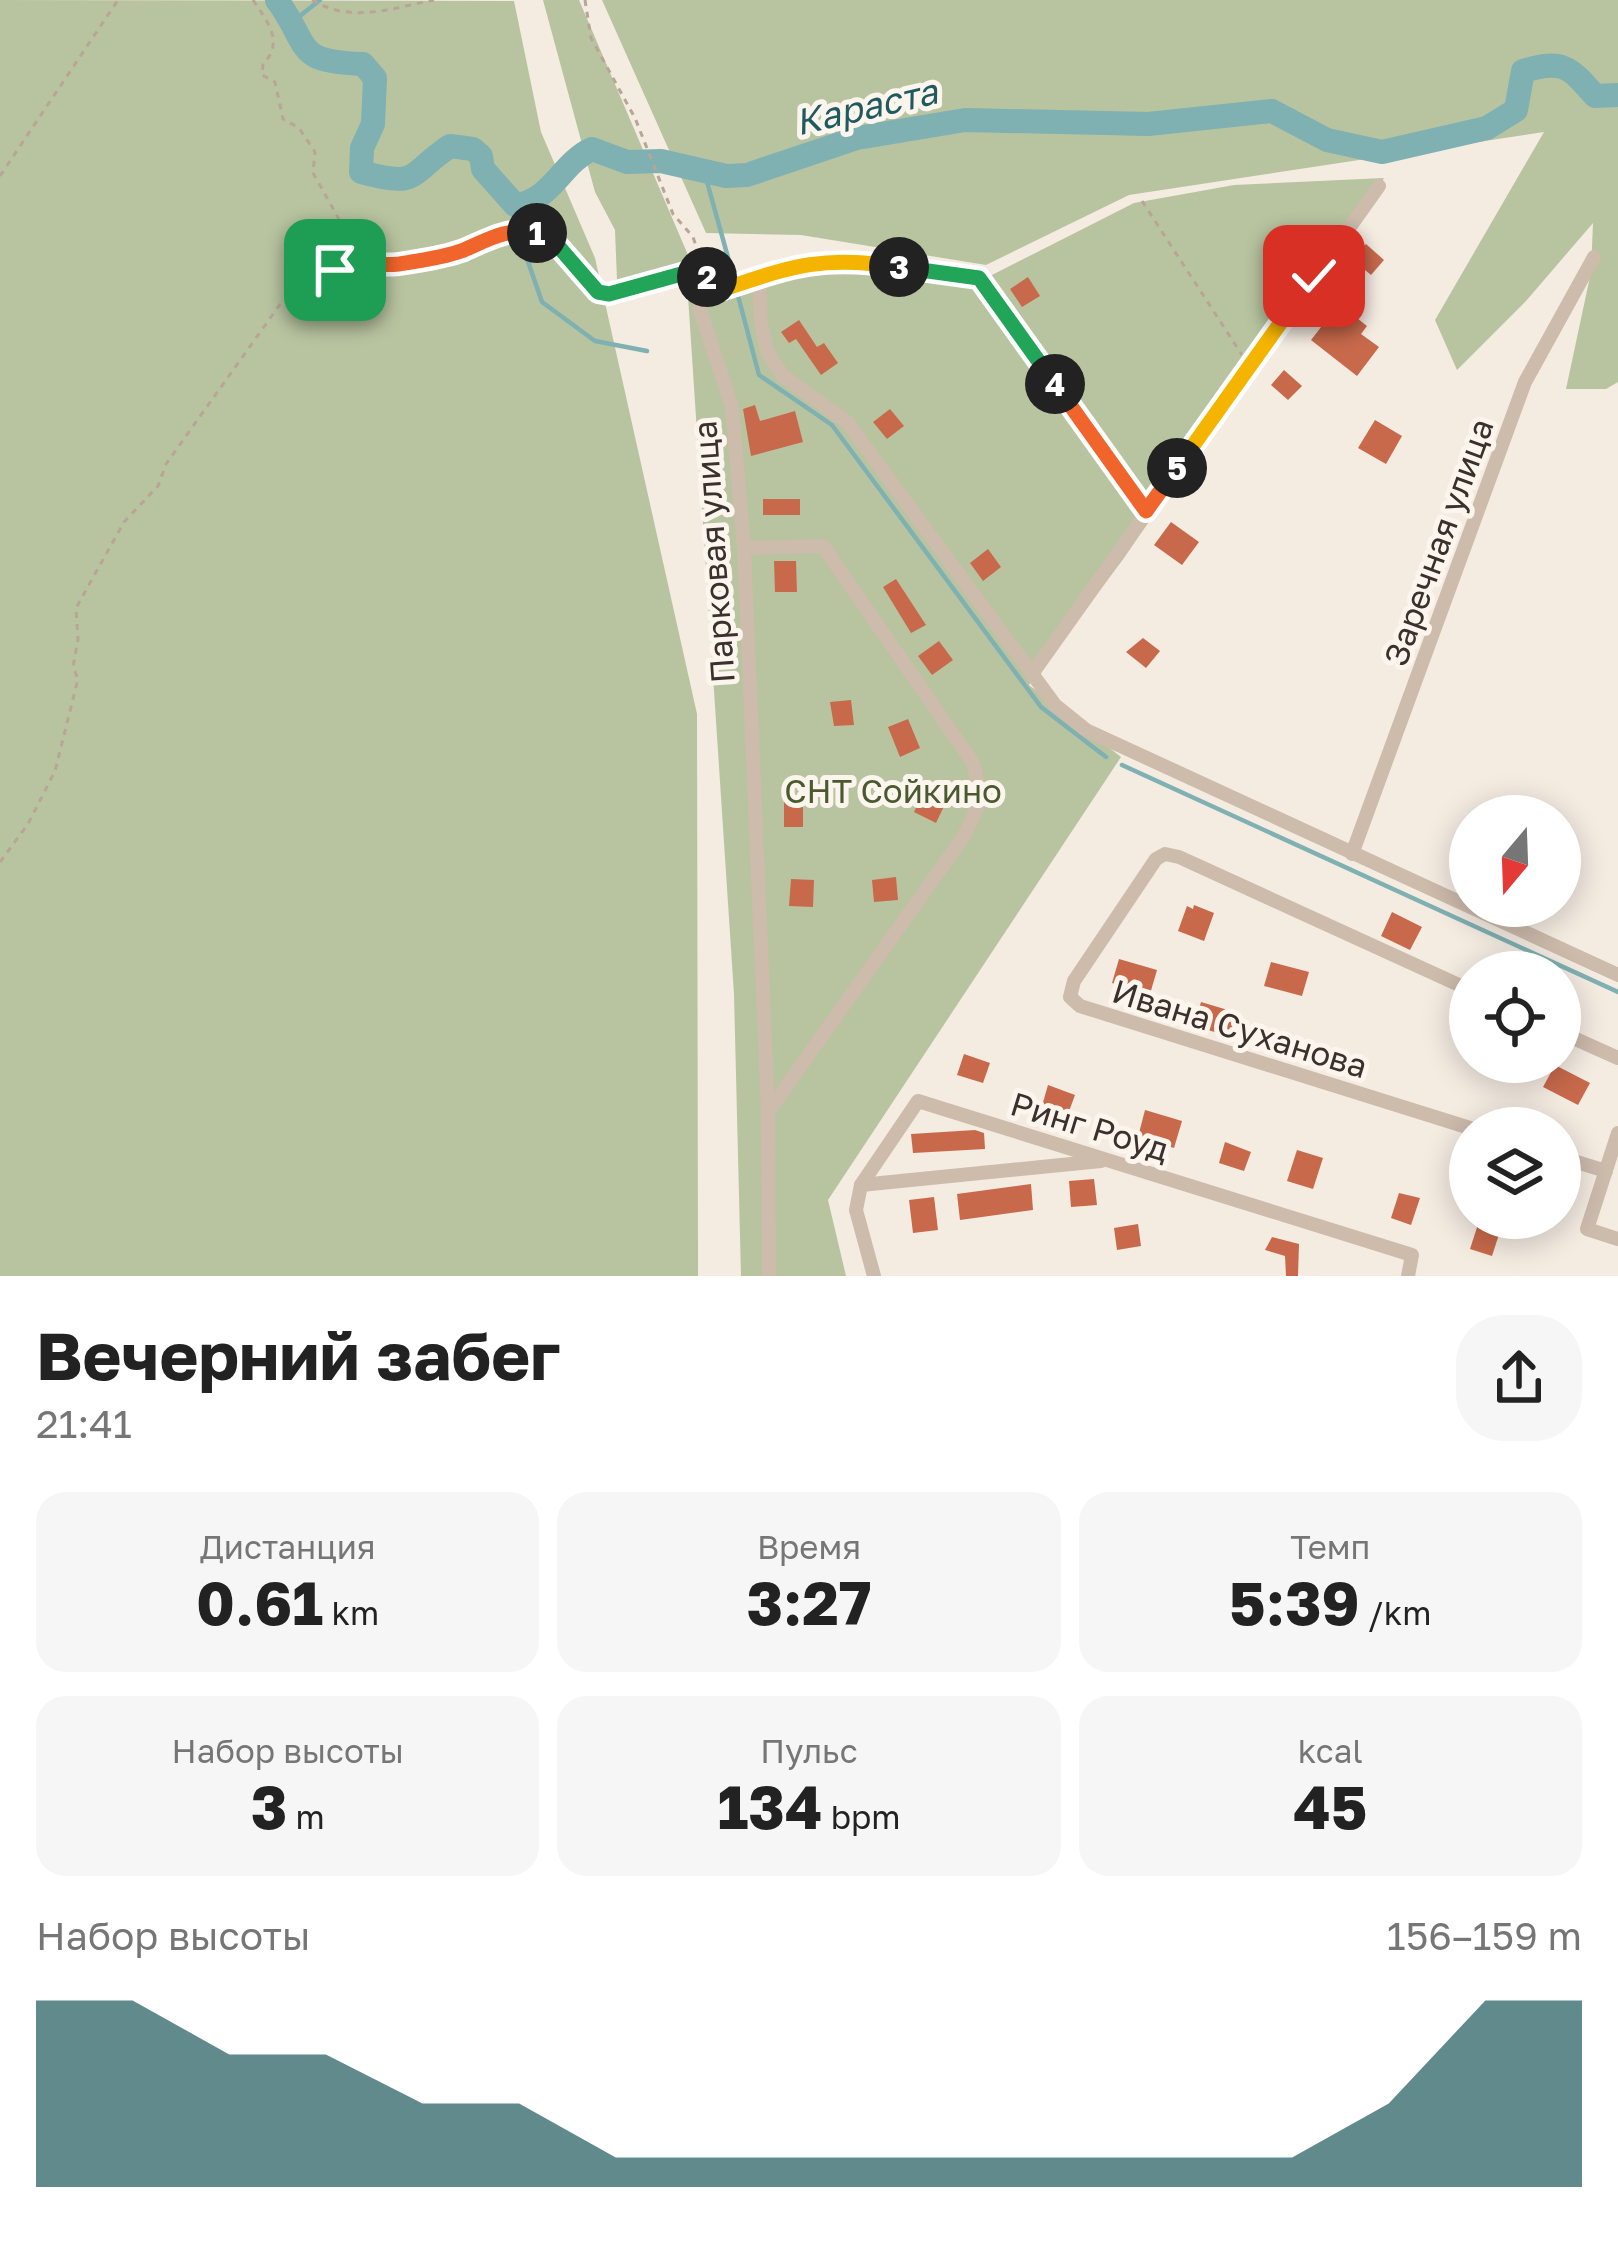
<!DOCTYPE html>
<html lang="ru">
<head>
<meta charset="utf-8">
<style>
  :root { --surface:#fff; --page:#f6f6f6; --text:#222; --muted:#767676; --accent:#1f5a5e }
  body { margin:0; font-family:"Golos Text",sans-serif; background:var(--page); color:var(--text); height:100vh; display:flex; flex-direction:column; font-size:45px; white-space:nowrap }
  * { box-sizing:border-box; margin:0 }
  p { font-size:39px; color:var(--muted) }
  .icon { flex:none; width:66px; height:66px; fill:none; stroke:currentColor; stroke-width:2; stroke-linecap:round; stroke-linejoin:round }
  .map { position:relative; height:1276px; overflow:hidden }
  .sheet { display:flex; flex-direction:column; background:var(--surface); flex:1 }
  .sheet>* { flex:none }
  .needle { width:78px; rotate:199deg }
  .fabs { position:absolute; left:1449px; top:795px; display:grid; gap:24px }
  .fabs a { display:grid; place-items:center; width:132px; height:132px; border-radius:50%; background:var(--surface); box-shadow:0 6px 30px #0003; font-size:60px }
  .pin { position:absolute; display:grid; place-items:center; width:102px; height:102px; color:#fff; margin:-51px; border-radius:24px; box-shadow:0 6px 18px #0006 }
  .km { position:absolute; width:60px; height:60px; margin:-30px; border-radius:50%; background:#222; color:#fff; font-size:33px; line-height:60px; text-align:center }
  .round { display:grid; place-items:center; flex:none; width:126px; height:126px; border-radius:48px; background:var(--page) }
  .overview { display:flex; align-items:center; justify-content:space-between; height:204px; padding:0 36px }
  h1 { font-size:66px; font-weight:700; line-height:90px }
  .metrics { display:grid; grid-template-columns:repeat(3,1fr); gap:18px; height:204px; padding:12px 36px }
  .metrics div { display:grid; align-content:center; border-radius:30px; background:var(--page); text-align:center }
  .metrics b { font-size:60px; font-weight:700 }
  .metrics small { font-size:33px; font-weight:400 }
  .metrics p { font-size:33px }
  .chart { height:336px; padding:24px 36px }
  .chart p { display:flex; justify-content:space-between }
  .chart svg { width:100%; height:216px; margin-top:12px; fill:var(--accent); opacity:.7 }
  .map>svg:first-child { display:block }
  .green { fill:#b8c4a0 }
  .lines { fill:none; stroke-linecap:round; stroke-linejoin:round }
  .stream { stroke:#7fb0b2; stroke-width:4.5 }
  .river { stroke:#7fb0b2; stroke-width:24 }
  .building { fill:#c8694b }
  .path { stroke:#b9a596; stroke-width:3; stroke-dasharray:6 6; stroke-linecap:butt }
  .minor { stroke:#cdbbac; stroke-width:14 }
  .split-1-casing { stroke:#fff; stroke-width:24 }
  .split-2-casing { stroke:#fff; stroke-width:24 }
  .split-3-casing { stroke:#fff; stroke-width:24 }
  .split-4-casing { stroke:#fff; stroke-width:24 }
  .split-5-casing { stroke:#fff; stroke-width:24 }
  .split-6-casing { stroke:#fff; stroke-width:24 }
  .split-1 { stroke:#f0652b; stroke-width:15 }
  .split-2 { stroke:#22a559; stroke-width:15 }
  .split-3 { stroke:#f5b400; stroke-width:15 }
  .split-4 { stroke:#22a559; stroke-width:15 }
  .split-5 { stroke:#f0652b; stroke-width:15 }
  .split-6 { stroke:#f5b400; stroke-width:15 }
  .labels { text-anchor:middle; dominant-baseline:central; stroke-width:10; stroke-linejoin:round; paint-order:stroke }
  .street-label { font-size:33px; fill:#3b302b; stroke:#fbf5ee }
  .park-label { font-size:33px; fill:#4a5a2e; stroke:#fbf5ee }
  .water-label { font-size:36px; font-style:italic; fill:#1f5a5e; stroke:#fbf5ee }
</style>
</head>
<body>
<div class="map">
<svg width="1618" height="1276" viewBox="0 0 1618 1276">
  <rect width="100%" height="100%" fill="#f4ebe1"/>
  <g class="green">
    <polygon points="0,0 514,1 541,132 595,258 697,714 698,1276 0,1276"/>
    <polygon points="543,0 579,0 691,262 652,277 617,280 615,230 595,192"/>
    <polygon points="602,0 1618,0 1618,382 1606,389 1566,389 1591,272 1593,223 1526,301 1457,370 1435,320 1544,132 1129,195 986,265 801,235 706,233"/>
    <polygon points="1384,178 1124,558 1029,685 1121,757 828,1200 846,1276 741,1276 734,994 688,296 786,268 990,276 1134,203 1234,185"/>
  </g>
  <g class="lines">
    <g class="stream">
      <polyline points="291,23 320,0"/>
      <polyline points="704,171 734,279"/>
      <polyline points="519,204 517,230 542,302 595,341 647,351"/>
      <polyline points="737,292 759,375 832,425 1041,707 1106,757"/>
      <polyline points="1122,765 1618,992"/>
    </g>
    <path class="river" d="M277 0C312 48 292 61 363 64L375 78 373 124 362 148 361 172C420 188 407 175 450 146L473 149 481 156 483 169 515 205C552 201 561 163 592 149L627 162 661 161 726 176 747 175 857 138 965 120 1148 124 1272 111 1327 140 1382 152 1487 128 1516 110 1523 71C1562 59 1569 66 1595 96L1618 95"/>
  </g>
  <g class="building">
    <polygon points="1366,244 1384,260 1371,275 1352,259"/>
    <polygon points="1028,277 1040,296 1022,307 1010,289"/>
    <polygon points="1339,304 1367,326 1361,334 1379,347 1357,376 1311,340"/>
    <polygon points="799,320 817,347 824,343 838,363 821,375 796,339 789,343 781,332"/>
    <polygon points="1284,370 1302,386 1288,400 1271,385"/>
    <polygon points="755,405 760,421 795,411 803,442 751,456 743,409"/>
    <polygon points="890,409 904,426 887,439 873,422"/>
    <polygon points="1375,420 1402,436 1386,464 1358,448"/>
    <rect x="763" y="499" width="37" height="16"/>
    <polygon points="1171,522 1199,542 1182,565 1154,545"/>
    <polygon points="988,549 1001,567 983,581 970,563"/>
    <polygon points="774,561 796,561 797,592 775,592"/>
    <polygon points="896,579 926,625 911,633 883,587"/>
    <polygon points="1143,638 1160,651 1146,668 1126,652"/>
    <polygon points="939,641 953,660 932,675 918,656"/>
    <polygon points="851,700 854,725 834,726 830,702"/>
    <polygon points="908,719 920,748 900,757 888,727"/>
    <polygon points="927,784 940,790 937,798 946,802 936,823 914,812"/>
    <rect x="784" y="800" width="19" height="27"/>
    <polygon points="896,877 898,900 874,902 872,880"/>
    <polygon points="791,879 814,880 813,907 789,906"/>
    <polygon points="1194,905 1214,913 1204,941 1178,931 1187,906 1193,909"/>
    <polygon points="1392,912 1422,927 1410,950 1381,936"/>
    <polygon points="1119,959 1157,970 1150,994 1112,983"/>
    <polygon points="1271,962 1309,972 1302,996 1264,986"/>
    <polygon points="1201,1002 1238,1013 1232,1037 1194,1026"/>
    <polygon points="964,1054 990,1063 983,1083 957,1075"/>
    <polygon points="1555,1065 1590,1083 1578,1105 1543,1087"/>
    <polygon points="1048,1085 1075,1095 1068,1114 1042,1106"/>
    <polygon points="1145,1110 1182,1121 1174,1148 1138,1137"/>
    <polygon points="975,1130 984,1133 985,1149 913,1153 911,1134"/>
    <polygon points="1225,1142 1251,1152 1244,1171 1219,1163"/>
    <polygon points="1297,1150 1323,1158 1313,1189 1287,1181"/>
    <polygon points="1094,1179 1097,1205 1071,1207 1069,1181"/>
    <polygon points="1031,1184 1033,1210 960,1220 957,1194"/>
    <polygon points="1399,1193 1420,1198 1411,1225 1391,1218"/>
    <polygon points="934,1197 938,1230 913,1233 909,1200"/>
    <polygon points="1480,1218 1502,1225 1492,1256 1470,1249"/>
    <polygon points="1138,1224 1141,1246 1117,1250 1114,1228"/>
    <polygon points="1272,1237 1299,1244 1298,1276 1286,1276 1285,1256 1265,1250"/>
  </g>
  <g class="lines">
    <g class="path">
      <path d="M253 0C267 21 285 42 263 64L262 75 275 82 283 119 299 128 315 152 313 173 340 221 352 260"/>
      <path d="M312 0C352 24 392 8 434 0"/>
      <polyline points="585,0 591,38 635,118 673,214 693,237 708,281"/>
      <polyline points="0,176 118,0"/>
      <polyline points="1142,201 1242,355"/>
      <polyline points="0,862 28,824 55,771 78,679 73,667 78,639 76,608 124,522 158,486 166,464 281,303 325,273 360,261 402,263 462,251 480,240 522,230 535,231 558,246 598,293 609,294 685,273 703,264"/>
    </g>
    <g class="minor">
      <polyline points="759,277 807,262 854,260 979,278 1146,511"/>
      <polyline points="744,548 823,546 973,763 982,798 964,836 768,1112"/>
      <polyline points="1032,674 1379,186"/>
      <polyline points="1352,854 1525,382 1594,257"/>
      <polyline points="1470,990 1179,857 1165,854 1156,859 1074,981 1070,997 1080,1006 1470,1128"/>
      <polyline points="1560,1032 1618,1058"/>
      <polyline points="1618,1133 1587,1229 1618,1239"/>
      <polyline points="1560,1157 1606,1171"/>
      <polyline points="861,1185 1101,1161"/>
      <polyline points="769,1276 768,1112 744,548 732,407 700,310 701,302 712,293 759,277 761,324 767,351 783,376 847,422 1055,705 1086,730 1618,975"/>
      <polyline points="874,1276 856,1210 861,1185 918,1101 1412,1255 1408,1276"/>
    </g>
  </g>
  <g class="lines">
    <defs>
      <path id="split-1" d="M335 270C361 258 372 267 399 264 419 261 446 257 464 250 489 239 509 227 537 233"/>
      <polyline id="split-2" points="537,233 558,246 598,292 609,294 685,273 704,264 707,277"/>
      <path id="split-3" d="M707 277 712 293C787 268 818 254 899 267"/>
      <polyline id="split-4" points="899,267 979,278 1055,384"/>
      <polyline id="split-5" points="1055,384 1146,511 1177,468"/>
      <polyline id="split-6" points="1177,468 1314,276"/>
    </defs>
    <use href="#split-1" class="split-1-casing"/>
    <use href="#split-2" class="split-2-casing"/>
    <use href="#split-3" class="split-3-casing"/>
    <use href="#split-4" class="split-4-casing"/>
    <use href="#split-5" class="split-5-casing"/>
    <use href="#split-6" class="split-6-casing"/>
    <use href="#split-1" class="split-1"/>
    <use href="#split-2" class="split-2"/>
    <use href="#split-3" class="split-3"/>
    <use href="#split-4" class="split-4"/>
    <use href="#split-5" class="split-5"/>
    <use href="#split-6" class="split-6"/>
  </g>
  <g class="labels">
    <g class="street-label">
      <text transform="translate(1438 542) rotate(-70)">Заречная улица</text>
      <text transform="translate(713 552) rotate(-94)">Парковая улица</text>
      <text transform="translate(1240 1028) rotate(17)">Ивана Суханова</text>
      <text transform="translate(1090 1126) rotate(17)">Ринг Роуд</text>
    </g>
    <g class="park-label">
      <text x="893" y="790">СНТ Сойкино</text>
    </g>
    <g class="water-label">
      <text transform="translate(866 106) rotate(-13)">Караста</text>
    </g>
  </g>
</svg>
<div class="fabs">
<a><svg class="needle" viewBox="-14 -14 28 28"><path d="M0-13l5 13h-10z" fill="#e53935"/><path d="M0 13l5-13h-10z" fill="#767676"/></svg></a>
<a><svg class="icon" aria-label="locate" viewBox="0 0 24 24"><circle cx="12" cy="12" r="6"/><path d="M12 2v4M12 18v4M2 12h4M18 12h4"/></svg></a>
<a><svg class="icon" aria-label="layers" viewBox="0 0 24 24"><path d="M12 4l9 5-9 5-9-5zM3 14l9 5 9-5"/></svg></a>
</div>
<div class="pin" style="left:335px;top:270px;background:#1e9e55"><svg class="icon" aria-label="arrive" viewBox="0 0 24 24"><path d="M6 21V4h12l-3 4 3 4H6"/></svg></div>
<div class="pin" style="left:1314px;top:276px;background:#d93025"><svg class="icon" aria-label="check" viewBox="0 0 24 24"><path d="M5 12l5 5 9-10"/></svg></div>
<b class="km" style="left:537px;top:233px">1</b>
<b class="km" style="left:707px;top:277px">2</b>
<b class="km" style="left:899px;top:267px">3</b>
<b class="km" style="left:1055px;top:384px">4</b>
<b class="km" style="left:1177px;top:468px">5</b>
</div>
<section class="sheet">
<div class="overview"><div><h1>Вечерний забег</h1><p>21:41</p></div><a class="round"><svg class="icon" aria-label="share" viewBox="0 0 24 24"><path d="M12 15V3M7 8l5-5 5 5M5 13v7h14v-7"/></svg></a></div>
<div class="metrics">
<div><p>Дистанция</p><b>0.61<small> km</small></b></div>
<div><p>Время</p><b>3:27</b></div>
<div><p>Темп</p><b>5:39<small> /km</small></b></div>
</div>
<div class="metrics">
<div><p>Набор высоты</p><b>3<small> m</small></b></div>
<div><p>Пульс</p><b>134<small> bpm</small></b></div>
<div><p>kcal</p><b>45</b></div>
</div>
<div class="chart"><p><span>Набор высоты</span>156–159 m</p>
<svg viewBox="0 0 160 44" preserveAspectRatio="none"><path d="M0 44V6L10 6L20 17L30 17L40 27L50 27L60 38L70 38L80 38L90 38L100 38L110 38L120 38L130 38L140 27L150 6L160 6V44z"/></svg>
</div>
</section>
</body>
</html>
